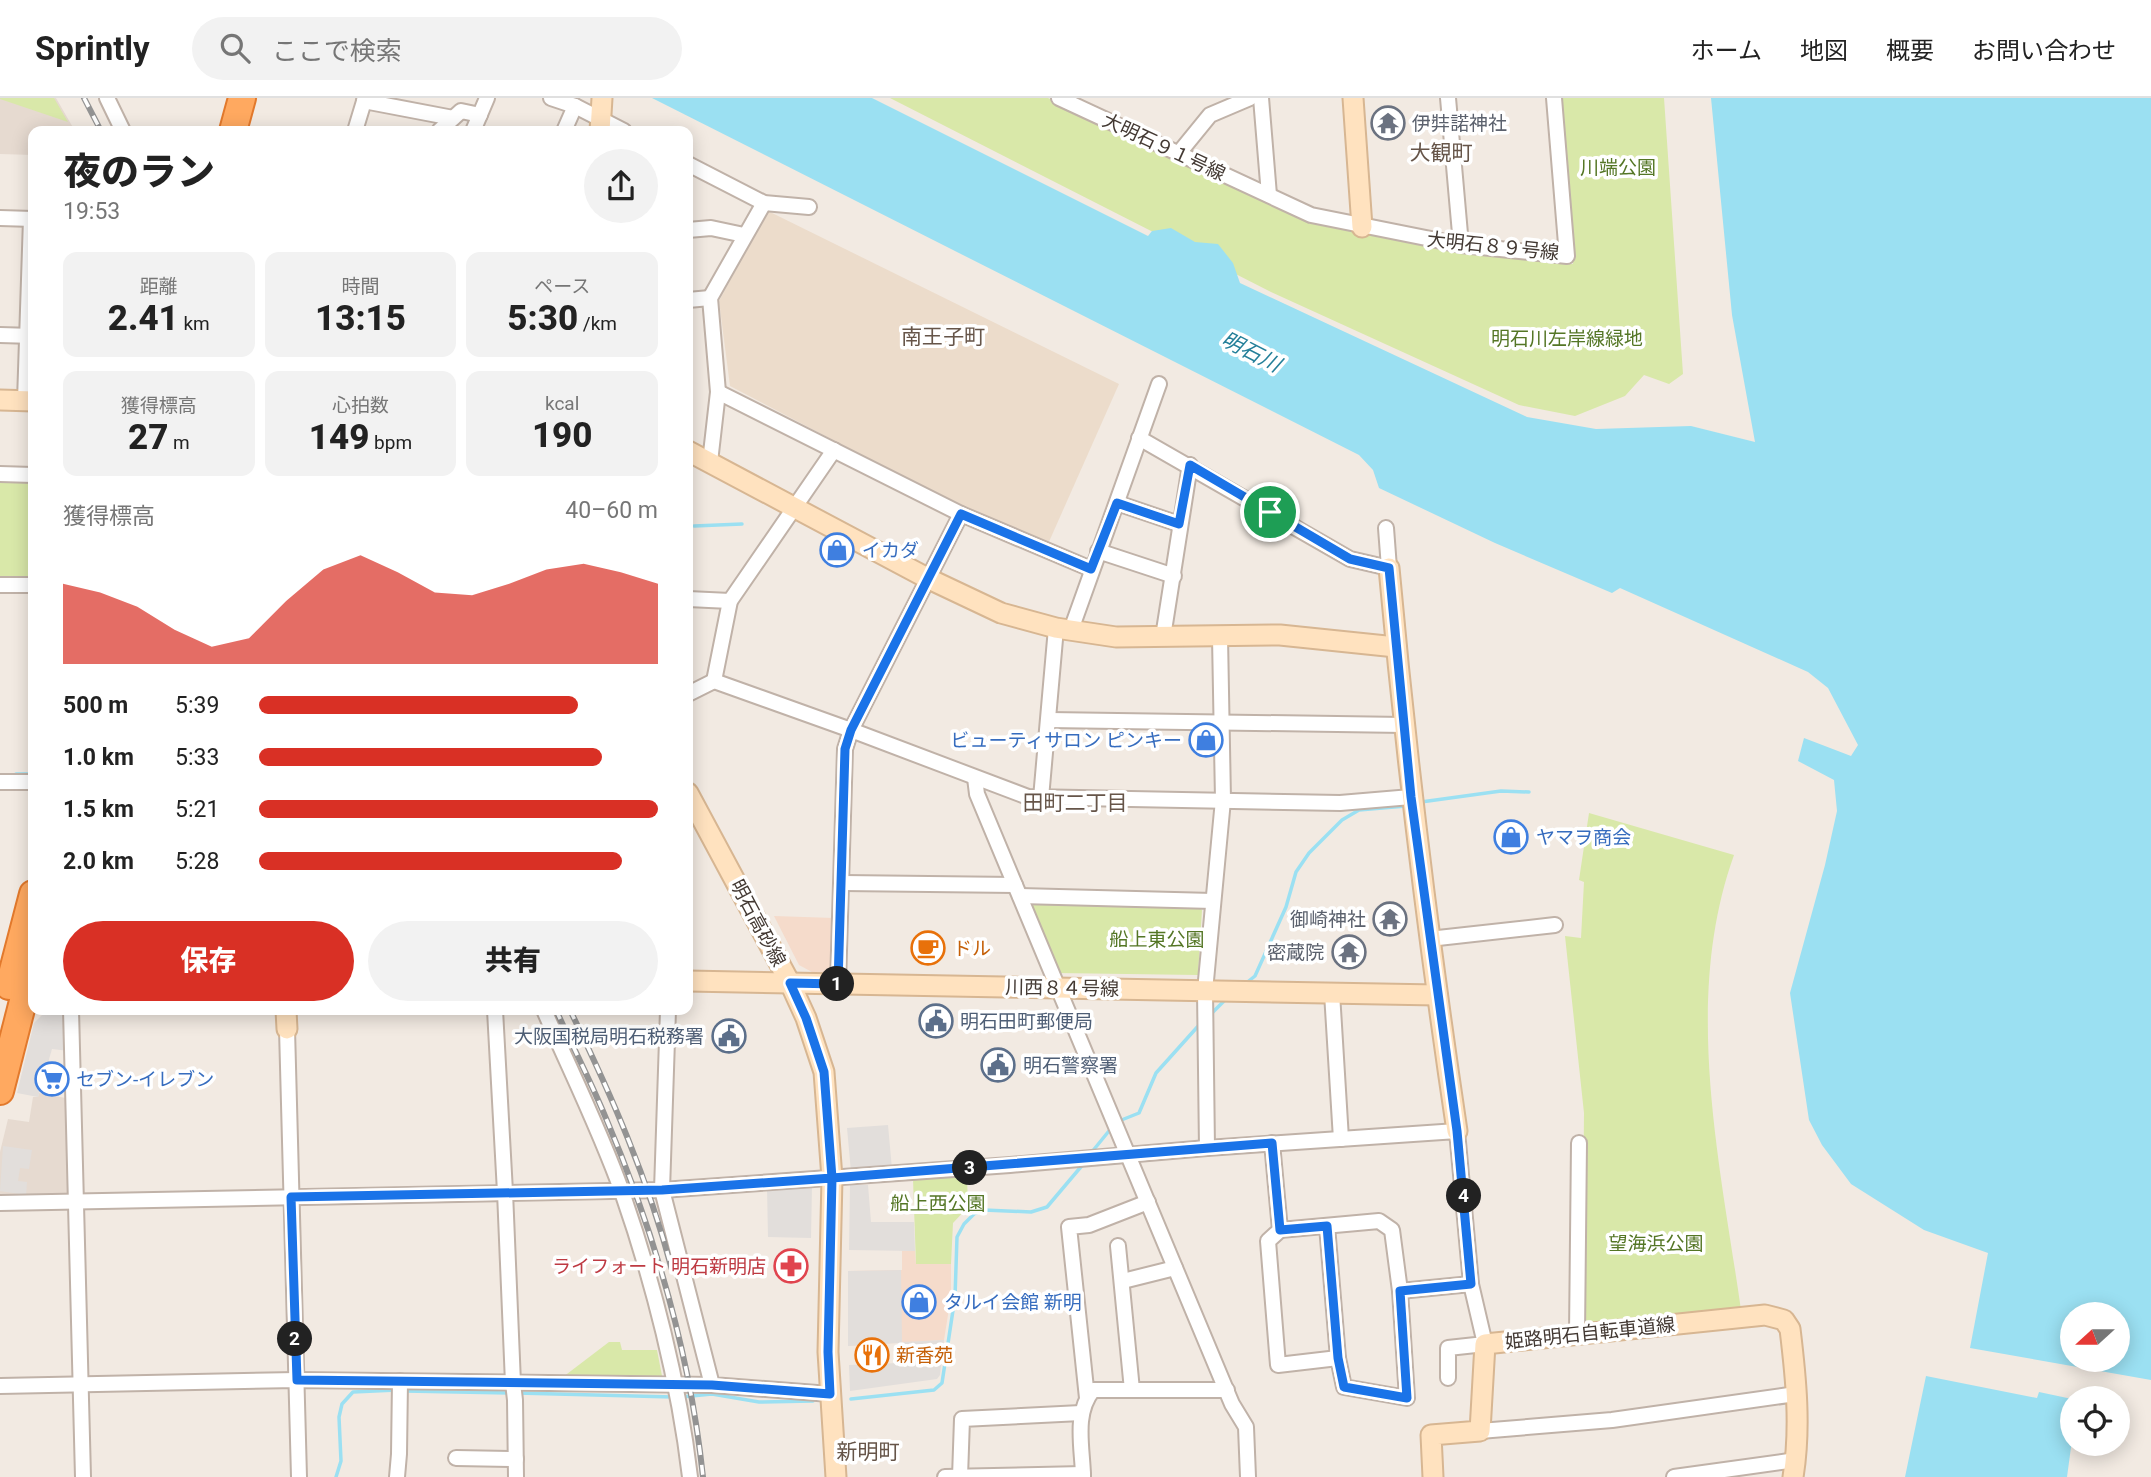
<!DOCTYPE html>
<html lang="ja">
<head>
<meta charset="utf-8">
<style>
  :root { --surface:#fff; --page:#f2f2f2; --text:#222; --muted:#767676; --line:#e0e0e0; --accent:#d93025 }
  body { margin:0; font-family:Roboto,"Noto Sans JP",sans-serif; background:var(--page); color:var(--text); height:100vh; display:flex; flex-direction:column; font-size:26px; white-space:nowrap }
  * { box-sizing:border-box; margin:0 }
  p { font-size:23px; color:var(--muted) }
  .icon { flex:none; width:38px; height:38px; fill:none; stroke:currentColor; stroke-width:2; stroke-linecap:round; stroke-linejoin:round }
  .map { position:relative; flex:1; overflow:hidden }
  .drawer { position:absolute; left:28px; top:28px; width:665px; height:889px; display:flex; flex-direction:column; background:var(--surface); border-radius:14px; box-shadow:0 4px 18px #0003 }
  .drawer>* { flex:none }
  .needle { width:46px; rotate:249deg }
  .controls { position:absolute; left:2060px; top:1204px; display:grid; gap:14px }
  .controls a { display:grid; place-items:center; width:70px; height:70px; border-radius:50%; background:var(--surface); box-shadow:0 4px 18px #0003; font-size:35px }
  .pin { position:absolute; display:grid; place-items:center; width:60px; height:60px; color:#fff; margin:-30px; border:4px solid #fff; border-radius:50%; box-shadow:0 2px 7px #0007 }
  .km { position:absolute; width:35px; height:35px; margin:-18px; border-radius:50%; background:#222; color:#fff; font-size:19px; line-height:35px; text-align:center }
  .round { display:grid; place-items:center; flex:none; width:74px; height:74px; border-radius:37px; background:var(--page) }
  .headline { display:flex; align-items:center; justify-content:space-between; height:119px; padding:0 35px }
  h1 { font-size:38px; font-weight:800; line-height:52px }
  .metrics { display:grid; grid-template-columns:repeat(3,1fr); gap:10px; height:119px; padding:7px 35px }
  .metrics div { display:grid; align-content:center; border-radius:14px; background:var(--page); text-align:center }
  .metrics b { font-size:35px; font-weight:800 }
  .metrics small { font-size:19px; font-weight:400 }
  .metrics p { font-size:19px }
  .chart { height:196px; padding:14px 35px }
  .chart p { display:flex; justify-content:space-between }
  .chart svg { width:100%; height:126px; margin-top:7px; fill:var(--accent); opacity:.7 }
  .primary-button { display:flex; gap:14px; margin-top:auto; padding:14px 35px }
  .primary-button a { flex:1; height:80px; border-radius:42px; background:var(--accent); color:#fff; font-size:28px; font-weight:800; line-height:80px; text-align:center }
  .primary-button a+a { background:var(--page); color:var(--text) }
  ul { padding:0 35px; list-style:none; font-size:23px }
  li { display:grid; grid-template-columns:112px 84px 1fr; align-items:center; height:52px }
  li i { height:18px; border-radius:9px; background:var(--accent) }
  header { display:flex; align-items:center; gap:42px; box-sizing:border-box; height:98px; padding:0 35px; background:var(--surface); border-bottom:2px solid var(--line) }
  header strong { font-size:33px }
  nav { display:flex; gap:38px; margin-inline-start:auto; font-size:24px }
  .search { width:490px; height:63px; background:var(--page); display:flex; align-items:center; gap:18px; box-sizing:border-box; padding:0 24px; border-radius:38px; color:var(--muted); font-size:26px }
  .map>svg:first-child { display:block }
  .residential { fill:#e6dad0 }
  .commercial { fill:#f5dbcb }
  .education { fill:#ecdccb }
  .green { fill:#d9e8a9 }
  .parking { fill:#e2dedb }
  .water { fill:#9be0f2; fill-rule:evenodd }
  .lines { fill:none; stroke-linecap:round; stroke-linejoin:round }
  .stream { stroke:#9be0f2; stroke-width:3.5 }
  .street-casing { stroke:#c0b2a8; stroke-width:18 }
  .secondary-casing { stroke:#d7b692; stroke-width:23 }
  .highway-casing { stroke:#e2792c; stroke-width:30 }
  .street { stroke:#fff; stroke-width:14 }
  .secondary { stroke:#ffe2bf; stroke-width:19 }
  .highway { stroke:#ffa960; stroke-width:26 }
  .rail-casing { stroke:#939393; stroke-width:6 }
  .rail { stroke:#fff; stroke-width:3.5; stroke-dasharray:10; stroke-linecap:butt }
  .route-casing { stroke:#fff; stroke-width:14 }
  .route { stroke:#1a73e8; stroke-width:9 }
  .labels { text-anchor:middle; dominant-baseline:central; stroke-width:7; stroke-linejoin:round; paint-order:stroke }
  .worship-label { font-size:19px; fill:#5b616d; stroke:#fff; text-anchor:end }
  .street-label { font-size:19px; fill:#433933; stroke:#fff }
  .park-label { font-size:19px; fill:#547625; stroke:#fff }
  .shop-label { font-size:19px; fill:#366cbe; stroke:#fff; text-anchor:start }
  .food-label { font-size:19px; fill:#c56008; stroke:#fff; text-anchor:start }
  .service-label { font-size:19px; fill:#4e5e75; stroke:#fff; text-anchor:start }
  .health-label { font-size:19px; fill:#be3a42; stroke:#fff; text-anchor:end }
  .neighbourhood-label { font-size:21px; fill:#665549; stroke:#fff }
  .water-label { font-size:21px; font-style:italic; fill:#25809a; stroke:#fff }
</style>
</head>
<body>
<header>
<strong>Sprintly</strong>
<div class="search"><svg class="icon" aria-label="search" viewBox="0 0 24 24"><circle cx="10" cy="10" r="6"/><path d="M15 15l6 6"/></svg>ここで検索</div>
<nav><a>ホーム</a><a>地図</a><a>概要</a><a>お問い合わせ</a></nav>
</header>
<div class="map">
<svg width="2151" height="1379" viewBox="0 0 2151 1379">
  <rect width="100%" height="100%" fill="#f2eae2"/>
  <g class="residential">
    <polygon points="0,0 56,0 75,33 33,33 33,57 0,56"/>
    <polygon points="39,995 71,1001 72,1093 67,1098 0,1100 0,1054 8,1021 29,1024 33,999 38,999"/>
  </g>
  <g class="commercial">
    <polygon points="774,818 834,820 832,874 812,874 799,867"/>
    <polygon points="902,1153 915,1153 916,1166 951,1166 951,1198 944,1242 848,1248 848,1173 902,1172"/>
  </g>
  <polygon class="education" points="768,113 1119,286 1048,446 966,412 730,288 719,203"/>
  <g class="green">
    <polygon points="54,0 68,24 0,1 0,0"/>
    <polygon points="890,0 1048,0 1267,103 1362,134 1461,156 1573,166 1560,0 1664,0 1683,276 1669,286 1644,277 1625,298 1575,318 1519,307 1271,194"/>
    <polygon points="0,383 33,384 33,479 0,479"/>
    <path d="M1589 715 1734 757C1682 902 1720 1064 1741 1212L1591 1229 1582 1222 1584 1015 1565 838 1581 840 1584 784 1579 782Z"/>
    <polygon points="1036,803 1197,807 1202,812 1198,877 1056,875 1028,807"/>
    <polygon points="967,1078 968,1109 953,1125 951,1166 916,1166 913,1081"/>
    <polygon points="609,1244 620,1244 622,1252 657,1252 662,1278 656,1282 563,1279"/>
  </g>
  <g class="parking">
    <polygon points="47,912 67,912 69,953 52,951 38,999 17,995 34,925"/>
    <polygon points="888,1027 892,1071 851,1074 847,1030"/>
    <polygon points="3,1048 32,1052 29,1071 20,1070 18,1083 27,1084 26,1097 0,1093"/>
    <polygon points="850,1087 868,1087 871,1124 914,1124 915,1153 849,1152"/>
    <polygon points="812,1088 811,1140 768,1139 767,1090"/>
    <polygon points="901,1172 902,1244 944,1242 940,1277 937,1281 850,1293 849,1267 899,1265 898,1245 848,1248 848,1173"/>
  </g>
  <g class="water">
    <path d="M652 0H872L1148 138 1152 133 1171 130 1195 144 1218 146 1233 165 1240 185 1527 319 1596 331 1691 328 1755 344 1732 217 1711 0H2151V1282L1970 1250 1988 1155 1924 1132 1851 1086 1822 1047 1809 1022 1790 895 1825 767 1837 713 1834 682 1798 663 1804 640 1851 658 1858 647 1828 590 1808 574 1620 490 1612 495 1495 445 1379 390 1373 372 1359 357ZM2118 1216V1262H2072V1216Z"/>
    <polygon points="1926,1278 2037,1300 2039,1294 2072,1301 2072,1342 2067,1379 1905,1379"/>
  </g>
  <g class="lines">
    <g class="stream">
      <polyline points="694,428 742,426"/>
      <polyline points="16,676 33,676"/>
      <polyline points="1421,704 1501,693 1529,694"/>
      <polyline points="1245,886 1255,878 1286,809 1296,774 1309,755 1342,722 1359,712 1406,708"/>
      <polyline points="1211,916 1225,902"/>
      <polyline points="1119,1023 1139,1015 1156,975 1200,926"/>
      <polyline points="1091,1055 1113,1028"/>
      <polyline points="405,1293 509,1295"/>
      <polyline points="517,1295 673,1299"/>
      <polyline points="681,1299 712,1296 759,1304 813,1303"/>
      <polyline points="851,1301 934,1292 942,1285 955,1199 957,1139 964,1126 974,1116 984,1112 1031,1114 1047,1109 1085,1064"/>
      <polyline points="336,1379 341,1363 339,1319 342,1306 353,1294 397,1292"/>
    </g>
    <defs>
      <g id="street">
        <polyline points="107,0 123,33"/>
        <polyline points="551,0 575,8 624,33"/>
        <polyline points="1059,0 1311,117 1461,147 1567,158 1554,0"/>
        <polyline points="1261,0 1269,97"/>
        <polyline points="1448,0 1461,147"/>
        <polyline points="364,3 453,20"/>
        <polyline points="355,33 365,0"/>
        <polyline points="439,33 461,13 480,17"/>
        <polyline points="473,33 487,0"/>
        <polyline points="564,33 575,8"/>
        <polyline points="1179,55 1210,17 1250,0"/>
        <polyline points="688,66 764,105 809,109"/>
        <polyline points="0,120 33,121"/>
        <polyline points="688,132 711,130 744,137"/>
        <polyline points="688,202 710,200"/>
        <polyline points="0,237 33,238"/>
        <polyline points="718,294 961,416 1091,471"/>
        <polyline points="25,303 31,121"/>
        <polyline points="1139,340 1350,461 1389,470 1386,430"/>
        <polyline points="710,364 718,294 710,200 764,105"/>
        <polyline points="0,376 33,377"/>
        <polyline points="1117,405 1179,426"/>
        <polyline points="1098,453 1174,478"/>
        <polyline points="0,487 33,487"/>
        <polyline points="688,501 730,503"/>
        <polyline points="1071,532 1159,286"/>
        <polyline points="1163,539 1190,367"/>
        <polyline points="714,583 730,503 834,352"/>
        <polyline points="688,596 714,583 851,632 1028,699 1340,705 1411,699"/>
        <polyline points="1049,622 1404,627"/>
        <polyline points="975,680 977,696 1232,1306 1246,1329 1248,1379"/>
        <polyline points="0,684 33,684"/>
        <polyline points="1041,700 1056,530"/>
        <polyline points="843,785 1015,787"/>
        <polyline points="1020,798 1213,803"/>
        <polyline points="1429,841 1555,827"/>
        <polyline points="838,886 845,651 851,632 961,416"/>
        <polyline points="1332,895 1341,1041"/>
        <polyline points="71,912 83,1379"/>
        <polyline points="495,912 505,1094 513,1285 515,1302 516,1379"/>
        <path d="M544 912C570 972 600 1032 622 1094 653 1183 679 1285 690 1379"/>
        <polyline points="668,912 662,1092 712,1287 830,1296"/>
        <polyline points="287,931 299,1379"/>
        <polyline points="1272,1045 1280,1132 1268,1143 1278,1267 1338,1260 1344,1289 1407,1300 1400,1193 1471,1186"/>
        <polyline points="1207,1050 1205,893 1223,702 1220,539"/>
        <polyline points="0,1105 662,1092 1010,1067 1207,1050 1457,1033 1471,1186 1485,1246 1448,1250 1448,1280"/>
        <polyline points="1327,1128 1338,1260"/>
        <polyline points="1280,1132 1379,1123 1392,1132 1400,1193"/>
        <polyline points="1118,1148 1132,1292"/>
        <polyline points="1123,1183 1175,1170"/>
        <polyline points="1577,1236 1579,1045"/>
        <polyline points="0,1288 297,1282 712,1287"/>
        <polyline points="1087,1300 1069,1129 1089,1127 1148,1104"/>
        <polyline points="1480,1333 1612,1322 1796,1296"/>
        <polyline points="456,1360 516,1361"/>
        <path d="M1083 1376C1082 1348 1074 1315 1093 1292H1227"/>
        <polyline points="397,1379 399,1356 400,1283"/>
        <polyline points="945,1379 1083,1376 1083,1379"/>
        <polyline points="960,1379 962,1321 1081,1315"/>
        <polyline points="1674,1379 1796,1362"/>
      </g>
      <g id="secondary">
        <polyline points="1353,0 1362,129"/>
        <polyline points="600,33 602,0"/>
        <polyline points="0,302 33,303"/>
        <polyline points="688,353 927,480 1001,515 1056,530 1116,539 1280,537 1396,549"/>
        <path d="M1389 470C1406 659 1429 846 1457 1033"/>
        <polyline points="688,695 790,885 806,920 824,974 832,1080 828,1254 836,1379"/>
        <polyline points="688,883 1437,897"/>
        <polyline points="286,912 287,931"/>
        <path d="M1433 1379 1431 1337 1480 1333 1485 1246 1765 1217 1784 1222 1790 1231C1796 1280 1801 1330 1793 1379"/>
      </g>
      <g id="highway">
        <polyline points="233,33 242,0"/>
        <polyline points="9,888 33,796"/>
        <polyline points="0,993 33,864"/>
      </g>
    </defs>
    <use href="#street" class="street-casing"/>
    <use href="#secondary" class="secondary-casing"/>
    <use href="#highway" class="highway-casing"/>
    <use href="#street" class="street"/>
    <use href="#secondary" class="secondary"/>
    <use href="#highway" class="highway"/>
    <defs>
      <g id="rail">
        <polyline points="84,0 101,33"/>
        <path d="M556 912C572 947 590 982 605 1018 654 1133 690 1255 703 1379"/>
        <path d="M570 912C611 996 648 1081 672 1172"/>
      </g>
    </defs>
    <use href="#rail" class="rail-casing"/>
    <use href="#rail" class="rail"/>
  </g>
  <g class="lines">
    <defs>
      <polyline id="route" points="1270,414 1190,367 1179,426 1117,405 1091,471 961,416 851,632 845,651 838,886 790,885 806,920 824,974 832,1080 662,1092 291,1099 297,1282 712,1287 830,1296 828,1254 832,1080 1272,1045 1280,1132 1327,1128 1338,1260 1344,1289 1407,1300 1400,1193 1471,1186 1457,1033 1411,699 1389,470 1350,461 1270,414"/>
    </defs>
    <use href="#route" class="route-casing"/>
    <use href="#route" class="route"/>
  </g>
  <defs>
    <symbol id="temple-ring" viewBox="-11 -11 22 22"><circle r="9.5" fill="#fff" stroke="#6b7280" stroke-width="1.5"/><path d="M0-6L5-2H3V0L6.5 2.5H4V6H1.5V3h-3V6H-4V2.5H-6.5L-3 0V-2H-5Z" fill="#6b7280"/></symbol>
    <symbol id="shop-ring" viewBox="-11 -11 22 22"><circle r="9.5" fill="#fff" stroke="#3f7fe0" stroke-width="1.5"/><path d="M-5-2.5h2.3a2.7 3.5 0 0 1 5.4 0H5L5.5 6h-11ZM-1.5-2.5h3a1.5 2.3 0 0 0-3 0Z" fill="#3f7fe0"/></symbol>
    <symbol id="cafe-ring" viewBox="-11 -11 22 22"><circle r="9.5" fill="#fff" stroke="#e8710a" stroke-width="1.5"/><path d="M-5.5-4.5H6V0H3Q3 3.5 0 3.5H-2.5Q-5.5 3.5-5.5 0ZM3-3.2v2h1.7v-2ZM-6 4.5H4V6H-6Z" fill="#e8710a"/></symbol>
    <symbol id="civic-ring" viewBox="-11 -11 22 22"><circle r="9.5" fill="#fff" stroke="#5c6f8a" stroke-width="1.5"/><path d="M-.6-6.5H3V-4.5H.6V-3L4-1V1h2V6H-6V1h2V-1L-.6-3ZM-1.2 2.5V6h2.4V2.5Z" fill="#5c6f8a"/></symbol>
    <symbol id="supermarket-ring" viewBox="-11 -11 22 22"><circle r="9.5" fill="#fff" stroke="#3f7fe0" stroke-width="1.5"/><path d="M-6-5.5h2.5l.6 2H6L4.5 2H-2.5L-4.4-4H-6ZM-1.5 3.2a1.3 1.3 0 1 0 .1 0ZM3 3.2a1.3 1.3 0 1 0 .1 0Z" fill="#3f7fe0"/></symbol>
    <symbol id="pharmacy-ring" viewBox="-11 -11 22 22"><circle r="9.5" fill="#fff" stroke="#e0444e" stroke-width="1.5"/><path d="M-2-6h4v4h4v4h-4v4h-4v-4h-4v-4h4Z" fill="#e0444e"/></symbol>
    <symbol id="restaurant-ring" viewBox="-11 -11 22 22"><circle r="9.5" fill="#fff" stroke="#e8710a" stroke-width="1.5"/><path d="M-5-6h1v4h1v-4h1v4h1v-4h1v5L-1.5 .5V6h-2V.5L-5-1ZM5-6V6H3V1.5H1.5Q1.5-4 5-6Z" fill="#e8710a"/></symbol>
  </defs>
  <g fill-rule="evenodd">
    <use href="#temple-ring" x="1369" y="6" width="38" height="38"/>
    <use href="#shop-ring" x="818" y="433" width="38" height="38"/>
    <use href="#shop-ring" x="1187" y="623" width="38" height="38"/>
    <use href="#shop-ring" x="1492" y="720" width="38" height="38"/>
    <use href="#temple-ring" x="1371" y="802" width="38" height="38"/>
    <use href="#cafe-ring" x="909" y="831" width="38" height="38"/>
    <use href="#temple-ring" x="1330" y="835" width="38" height="38"/>
    <use href="#civic-ring" x="917" y="904" width="38" height="38"/>
    <use href="#civic-ring" x="710" y="919" width="38" height="38"/>
    <use href="#civic-ring" x="979" y="948" width="38" height="38"/>
    <use href="#supermarket-ring" x="33" y="962" width="38" height="38"/>
    <use href="#pharmacy-ring" x="772" y="1149" width="38" height="38"/>
    <use href="#shop-ring" x="900" y="1185" width="38" height="38"/>
    <use href="#restaurant-ring" x="853" y="1238" width="38" height="38"/>
  </g>
  <g class="labels">
    <g class="worship-label">
      <text x="1412" y="25" text-anchor="start">伊弉諾神社</text>
      <text x="1366" y="821">御崎神社</text>
      <text x="1324" y="854">密蔵院</text>
    </g>
    <g class="street-label">
      <text transform="translate(1164 49) rotate(25)">大明石９１号線</text>
      <text transform="translate(1493 148) rotate(6)">大明石８９号線</text>
      <text transform="translate(758 825) rotate(62)">明石高砂線</text>
      <text transform="translate(1062 890) rotate(1)">川西８４号線</text>
      <text transform="translate(1590 1235) rotate(-6)">姫路明石自転車道線</text>
    </g>
    <g class="park-label">
      <text x="1618" y="69">川端公園</text>
      <text x="1567" y="240">明石川左岸線緑地</text>
      <text x="1157" y="841">船上東公園</text>
      <text x="938" y="1105">船上西公園</text>
      <text x="1656" y="1145">望海浜公園</text>
    </g>
    <g class="shop-label">
      <text x="862" y="452">イカダ</text>
      <text x="1182" y="642" text-anchor="end">ビューティサロン ピンキー</text>
      <text x="1536" y="739">ヤマヲ商会</text>
      <text x="76" y="981">セブン-イレブン</text>
      <text x="944" y="1204">タルイ会館 新明</text>
    </g>
    <g class="food-label">
      <text x="953" y="850">ドル</text>
      <text x="896" y="1257">新香苑</text>
    </g>
    <g class="service-label">
      <text x="960" y="923">明石田町郵便局</text>
      <text x="704" y="938" text-anchor="end">大阪国税局明石税務署</text>
      <text x="1023" y="967">明石警察署</text>
    </g>
    <g class="health-label">
      <text x="766" y="1168">ライフォート 明石新明店</text>
    </g>
    <g class="neighbourhood-label">
      <text x="1441" y="55">大観町</text>
      <text x="943" y="239">南王子町</text>
      <text x="1075" y="705">田町二丁目</text>
      <text x="868" y="1354">新明町</text>
    </g>
    <g class="water-label">
      <text transform="translate(1251 254) rotate(27)">明石川</text>
    </g>
  </g>
</svg>
<div class="controls">
<a><svg class="needle" viewBox="-14 -14 28 28"><path d="M0-13l5 13h-10z" fill="#e53935"/><path d="M0 13l5-13h-10z" fill="#767676"/></svg></a>
<a><svg class="icon" aria-label="locate" viewBox="0 0 24 24"><circle cx="12" cy="12" r="6"/><path d="M12 2v4M12 18v4M2 12h4M18 12h4"/></svg></a>
</div>
<div class="pin" style="left:1270px;top:414px;background:#1e9e55"><svg class="icon" aria-label="arrive" viewBox="0 0 24 24"><path d="M6 21V4h12l-3 4 3 4H6"/></svg></div>
<b class="km" style="left:837px;top:886px">1</b>
<b class="km" style="left:295px;top:1241px">2</b>
<b class="km" style="left:970px;top:1070px">3</b>
<b class="km" style="left:1464px;top:1098px">4</b>
<section class="drawer">
<div class="headline"><div><h1>夜のラン</h1><p>19:53</p></div><a class="round"><svg class="icon" aria-label="share" viewBox="0 0 24 24"><path d="M12 15V3M7 8l5-5 5 5M5 13v7h14v-7"/></svg></a></div>
<div class="metrics">
<div><p>距離</p><b>2.41<small> km</small></b></div>
<div><p>時間</p><b>13:15</b></div>
<div><p>ペース</p><b>5:30<small> /km</small></b></div>
</div>
<div class="metrics">
<div><p>獲得標高</p><b>27<small> m</small></b></div>
<div><p>心拍数</p><b>149<small> bpm</small></b></div>
<div><p>kcal</p><b>190</b></div>
</div>
<div class="chart"><p><span>獲得標高</span>40–60 m</p>
<svg viewBox="0 0 160 44" preserveAspectRatio="none"><path d="M0 44V16L10 19L20 24L30 32L40 38L50 35L60 22L70 11L80 6L90 12L100 19L110 20L120 16L130 11L140 9L150 12L160 16V44z"/></svg>
</div>
<ul>
<li><b>500 m</b>5:39<i style="width:80%"></i></li>
<li><b>1.0 km</b>5:33<i style="width:86%"></i></li>
<li><b>1.5 km</b>5:21<i style="width:100%"></i></li>
<li><b>2.0 km</b>5:28<i style="width:91%"></i></li>
</ul>
<div class="primary-button"><a>保存</a><a>共有</a></div>
</section>
</div>
</body>
</html>
